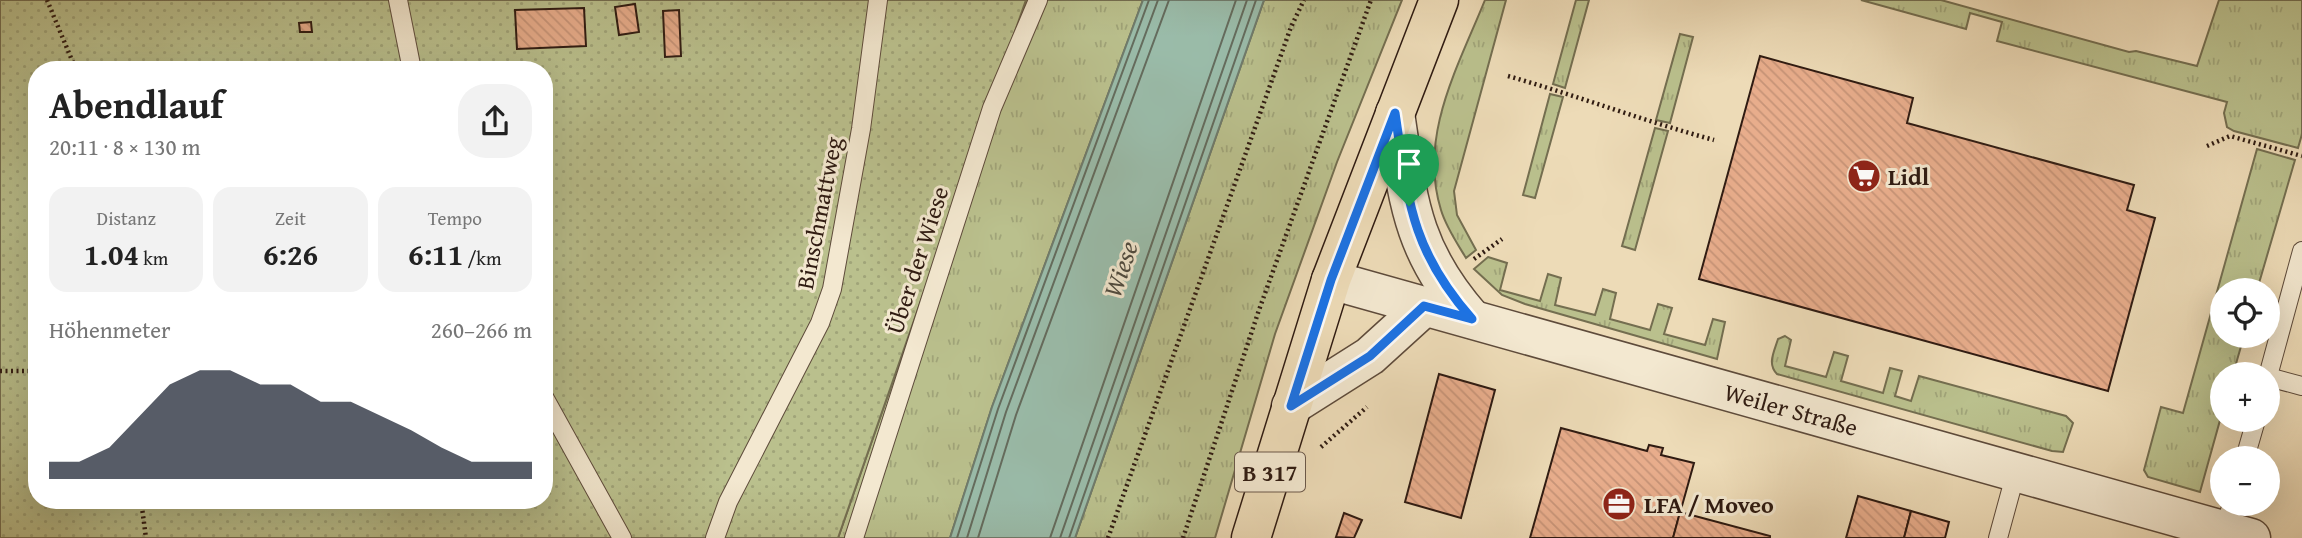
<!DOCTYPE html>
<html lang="de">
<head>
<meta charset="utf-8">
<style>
  :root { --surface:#fff; --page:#f2f2f2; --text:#222; --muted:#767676; --accent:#111827 }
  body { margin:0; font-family:"Gentium Book Plus",serif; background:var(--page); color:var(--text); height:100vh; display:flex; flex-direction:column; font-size:26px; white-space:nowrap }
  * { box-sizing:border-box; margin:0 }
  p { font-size:23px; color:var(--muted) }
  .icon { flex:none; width:38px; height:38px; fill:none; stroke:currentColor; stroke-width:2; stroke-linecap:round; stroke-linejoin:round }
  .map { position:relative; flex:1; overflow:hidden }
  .details { position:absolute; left:28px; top:61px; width:525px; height:448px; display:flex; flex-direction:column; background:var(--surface); border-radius:28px; box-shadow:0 7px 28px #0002 }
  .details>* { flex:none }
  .fabs { position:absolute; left:2210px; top:278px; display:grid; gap:14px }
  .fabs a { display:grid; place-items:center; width:70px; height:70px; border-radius:50%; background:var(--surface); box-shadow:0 7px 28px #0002; font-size:35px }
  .pin { position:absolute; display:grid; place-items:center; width:60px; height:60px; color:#fff; margin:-72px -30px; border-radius:50% 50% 50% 0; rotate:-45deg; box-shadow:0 0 7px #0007 }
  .pin .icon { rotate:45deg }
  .round { display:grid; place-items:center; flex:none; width:74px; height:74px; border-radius:28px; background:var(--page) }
  .headline { display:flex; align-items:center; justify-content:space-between; height:119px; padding:0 21px }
  h1 { font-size:38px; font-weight:700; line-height:52px }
  .figures { display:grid; grid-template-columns:repeat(3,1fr); gap:10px; height:119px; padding:7px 21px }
  .figures div { display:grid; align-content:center; border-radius:18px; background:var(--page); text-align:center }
  .figures b { font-size:30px; font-weight:700 }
  .figures small { font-size:19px; font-weight:400 }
  .figures p { font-size:19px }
  .chart { height:196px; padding:14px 21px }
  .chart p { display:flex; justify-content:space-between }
  .chart svg { width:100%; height:126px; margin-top:7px; fill:var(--accent); opacity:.7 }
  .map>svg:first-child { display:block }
  .grass { fill:url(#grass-tufts); stroke:#746e50; stroke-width:2 }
  .park { fill:url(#park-dots); stroke:#746e50; stroke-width:2; fill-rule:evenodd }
  .water { fill:#9abcaa; stroke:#6f7c6d; stroke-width:2 }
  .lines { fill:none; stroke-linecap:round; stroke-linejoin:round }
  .shore { stroke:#646c5e; stroke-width:2 }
  .building { fill:url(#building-back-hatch); stroke:#2f1b12; stroke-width:2 }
  .service-casing { stroke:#5e4b3b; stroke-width:20 }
  .tertiary-casing { stroke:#5e4b3b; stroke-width:41 }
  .primary-casing { stroke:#2f1b12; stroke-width:41 }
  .path { stroke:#2f1b12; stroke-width:4.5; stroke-dasharray:2 3.5; stroke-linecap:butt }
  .service { stroke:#f3e8d0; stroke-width:18 }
  .tertiary { stroke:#f3e8d0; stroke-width:38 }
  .primary { stroke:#eddbb7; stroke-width:38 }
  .route-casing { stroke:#fff; stroke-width:14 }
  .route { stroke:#1a73e8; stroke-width:9 }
  .labels { text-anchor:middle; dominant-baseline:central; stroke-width:6; stroke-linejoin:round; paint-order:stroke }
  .shield { fill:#f3e8d0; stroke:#6a584b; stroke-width:2 }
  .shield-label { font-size:23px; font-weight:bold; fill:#2f1b12 }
  .poi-label { font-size:24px; font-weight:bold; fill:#2f1b12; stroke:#f3e8d0; text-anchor:start }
  .street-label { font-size:24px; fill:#2f1b12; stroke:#f3e8d0 }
  .water-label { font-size:26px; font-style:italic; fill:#4f4b40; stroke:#f3e8d0 }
</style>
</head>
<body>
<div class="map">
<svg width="2302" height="538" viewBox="0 0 2302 538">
  <defs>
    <pattern id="grass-tufts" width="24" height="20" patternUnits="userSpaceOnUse" patternTransform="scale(1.75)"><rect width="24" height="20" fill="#bac08d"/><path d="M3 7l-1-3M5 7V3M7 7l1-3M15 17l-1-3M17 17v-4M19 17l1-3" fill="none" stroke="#a0a479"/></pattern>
    <pattern id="park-dots" width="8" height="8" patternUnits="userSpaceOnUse" patternTransform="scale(1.75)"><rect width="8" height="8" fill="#bac08d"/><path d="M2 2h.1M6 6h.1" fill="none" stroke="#a0a479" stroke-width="1.8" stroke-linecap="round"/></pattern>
    <pattern id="building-back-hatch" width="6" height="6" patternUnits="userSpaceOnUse" patternTransform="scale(1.75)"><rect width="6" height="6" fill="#e8ad8c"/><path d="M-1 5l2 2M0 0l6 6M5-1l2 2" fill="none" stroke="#c79478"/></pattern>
  </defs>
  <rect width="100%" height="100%" fill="#eddbb7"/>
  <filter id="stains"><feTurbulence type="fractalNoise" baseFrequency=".00286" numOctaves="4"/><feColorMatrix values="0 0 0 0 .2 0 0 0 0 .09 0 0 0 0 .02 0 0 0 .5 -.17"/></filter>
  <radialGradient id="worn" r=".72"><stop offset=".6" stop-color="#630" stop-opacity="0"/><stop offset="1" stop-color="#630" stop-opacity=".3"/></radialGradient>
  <g class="grass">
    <polygon points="1026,0 1143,0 992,407 950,538 838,538"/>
    <polygon points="1264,0 1402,0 1337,162 1275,334 1215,538 1075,538"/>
    <path d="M1485 0H1506L1454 191 1457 215 1476 250 1466 258C1457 243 1446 227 1441 210 1418 136 1458 67 1485 0Z"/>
    <polygon points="1576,0 1589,0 1565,88 1553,84"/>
    <polygon points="1861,0 1941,0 2129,52 2136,51 2197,66 2219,0 2302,0 2302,134 2298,148 2234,131 2227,127 2224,113 2227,102 1997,41 2002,22 1970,13 1966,29"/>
    <polygon points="1680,34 1693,37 1670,123 1656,120"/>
    <polygon points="1550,94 1563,97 1535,198 1523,195"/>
    <polygon points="1655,128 1668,131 1635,250 1622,246"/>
    <polygon points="2257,149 2295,160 2257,290 2222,290 2222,336 2244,336 2233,374 2222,374 2222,413 2200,492 2148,477 2144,470 2161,407 2183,413"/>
    <polygon points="1488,257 1507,263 1500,290 1540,301 1548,274 1561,278 1555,305 1595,315 1603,289 1616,293 1610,319 1650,330 1658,304 1672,308 1664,334 1705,345 1713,319 1725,322 1717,359 1525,304 1502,295 1474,269"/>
    <path d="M1785 336 1791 340 1785 366 1826 377 1834 352 1848 356 1841 381 1883 393 1890 368 1902 371 1895 396 1911 401 1919 376 2066 416 2073 423 2063 452 2052 451 1777 374C1767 364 1774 352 1778 339Z"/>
  </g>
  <path class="park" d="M0 0H1026L838 538H0ZM37 70H544V500H37Z"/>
  <polygon class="water" points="1143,0 1264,0 1075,538 950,538 992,407"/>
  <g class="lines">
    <g class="shore">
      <polyline points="957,538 998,409 1149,0"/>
      <polyline points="967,538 1006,412 1158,0"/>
      <polyline points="978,538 1016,415 1169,0"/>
      <polyline points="1050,538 1236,0"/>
      <polyline points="1060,538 1247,0"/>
      <polyline points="1069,538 1256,0"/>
    </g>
  </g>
  <g class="building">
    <polygon points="635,4 639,32 619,35 615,7"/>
    <polygon points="584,8 586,46 517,49 515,10"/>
    <polygon points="679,10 681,56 665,57 663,11"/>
    <polygon points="311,22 312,32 300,32 299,23"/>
    <polygon points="1760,56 1913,98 1907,123 2134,185 2127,210 2155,218 2108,391 1699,279"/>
    <polygon points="1439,374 1495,390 1461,518 1405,502"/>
    <polygon points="1561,428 1647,451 1649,445 1663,448 1661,455 1694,463 1673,538 1530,538"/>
    <polygon points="1858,496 1911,511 1904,538 1846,538"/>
    <polygon points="1911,511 1949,522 1945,538 1904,538"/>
    <polygon points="1680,512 1770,536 1770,538 1673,538"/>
    <polygon points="1344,513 1362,520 1354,538 1336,537"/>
  </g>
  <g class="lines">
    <defs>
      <g id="service">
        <polyline points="398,0 412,70"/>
        <polyline points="2268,376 2302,251"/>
        <polyline points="2268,377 2302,386"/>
        <polyline points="544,397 622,538"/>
        <polyline points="2245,458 2256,420"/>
        <polyline points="2224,530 2232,504"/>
        <polyline points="715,538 728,502 820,323 832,289 861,129 878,0"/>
        <polyline points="854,538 992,108 1038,0"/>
        <polyline points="1998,538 2016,472"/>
      </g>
      <g id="tertiary">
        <path d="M1395 113C1408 200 1411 250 1472 319"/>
        <path id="s1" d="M1331 280 2251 538"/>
        <polyline points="1291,406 1370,356 1425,306"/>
      </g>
      <polyline id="primary" points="1251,538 1331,280 1439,0"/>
    </defs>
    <use href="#service" class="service-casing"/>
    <use href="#tertiary" class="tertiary-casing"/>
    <use href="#primary" class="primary-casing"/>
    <g class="path">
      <polyline points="47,0 76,70"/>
      <path d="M1508 76C1578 96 1644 121 1714 140"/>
      <polyline points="2207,146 2230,136 2302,156"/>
      <polyline points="1474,259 1502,239"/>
      <polyline points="0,371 37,371"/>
      <polyline points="1321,447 1367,407"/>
      <polyline points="141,500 146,538"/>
      <polyline points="1108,538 1291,27 1304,0"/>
      <polyline points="1183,538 1259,310 1371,0"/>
    </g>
    <use href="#service" class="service"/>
    <use href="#tertiary" class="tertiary"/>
    <use href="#primary" class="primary"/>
  </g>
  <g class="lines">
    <defs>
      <path id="route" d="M1395 113C1408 200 1411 250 1472 319L1424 306 1370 356 1291 406 1331 280Z"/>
    </defs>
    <use href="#route" class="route-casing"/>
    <use href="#route" class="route"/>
  </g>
  <defs>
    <symbol id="supermarket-disc" viewBox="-11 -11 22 22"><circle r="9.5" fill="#8f2418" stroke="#f3e8d0"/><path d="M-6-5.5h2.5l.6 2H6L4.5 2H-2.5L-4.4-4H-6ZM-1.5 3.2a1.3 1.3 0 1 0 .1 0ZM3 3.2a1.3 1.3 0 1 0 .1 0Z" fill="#fff"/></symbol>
    <symbol id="office-disc" viewBox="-11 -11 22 22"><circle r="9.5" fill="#8f2418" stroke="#f3e8d0"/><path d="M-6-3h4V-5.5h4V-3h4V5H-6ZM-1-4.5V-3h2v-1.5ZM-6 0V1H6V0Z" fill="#fff"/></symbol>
  </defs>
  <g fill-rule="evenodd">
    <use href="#supermarket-disc" x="1845" y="157" width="38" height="38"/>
    <use href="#office-disc" x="1600" y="485" width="38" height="38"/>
  </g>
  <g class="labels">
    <rect class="shield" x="1235" y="452.5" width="70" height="39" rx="5"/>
    <g class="shield-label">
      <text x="1270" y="472">B 317</text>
    </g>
    <g class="poi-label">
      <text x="1888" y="176">Lidl</text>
      <text x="1644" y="504">LFA / Moveo</text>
    </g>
    <g class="street-label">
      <text transform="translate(819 213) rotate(-79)">Binschmattweg</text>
      <text transform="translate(917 260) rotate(-72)">Über der Wiese</text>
      <text stroke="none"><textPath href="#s1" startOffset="478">Weiler Straße</textPath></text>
    </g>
    <g class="water-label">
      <text transform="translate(1120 269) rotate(-71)">Wiese</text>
    </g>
  </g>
  <rect width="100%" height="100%" filter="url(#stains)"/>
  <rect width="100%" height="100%" fill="url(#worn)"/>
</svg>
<div class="fabs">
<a><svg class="icon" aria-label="locate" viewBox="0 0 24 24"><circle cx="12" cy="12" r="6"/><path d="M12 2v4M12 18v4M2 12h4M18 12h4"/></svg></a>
<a>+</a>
<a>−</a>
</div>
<div class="pin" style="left:1409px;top:206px;background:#1e9e55"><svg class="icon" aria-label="arrive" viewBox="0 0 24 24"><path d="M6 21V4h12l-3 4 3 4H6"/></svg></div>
<section class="details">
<div class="headline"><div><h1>Abendlauf</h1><p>20:11 · 8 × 130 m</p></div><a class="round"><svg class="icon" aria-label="share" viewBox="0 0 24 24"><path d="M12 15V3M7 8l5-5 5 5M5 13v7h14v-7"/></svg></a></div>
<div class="figures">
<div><p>Distanz</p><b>1.04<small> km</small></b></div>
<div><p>Zeit</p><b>6:26</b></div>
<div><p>Tempo</p><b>6:11<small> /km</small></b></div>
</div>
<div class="chart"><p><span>Höhenmeter</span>260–266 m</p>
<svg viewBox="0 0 160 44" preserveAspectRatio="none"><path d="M0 44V38L10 38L20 33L30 22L40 11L50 6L60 6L70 11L80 11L90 17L100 17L110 22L120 27L130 33L140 38L150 38L160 38V44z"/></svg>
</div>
</section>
</div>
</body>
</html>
